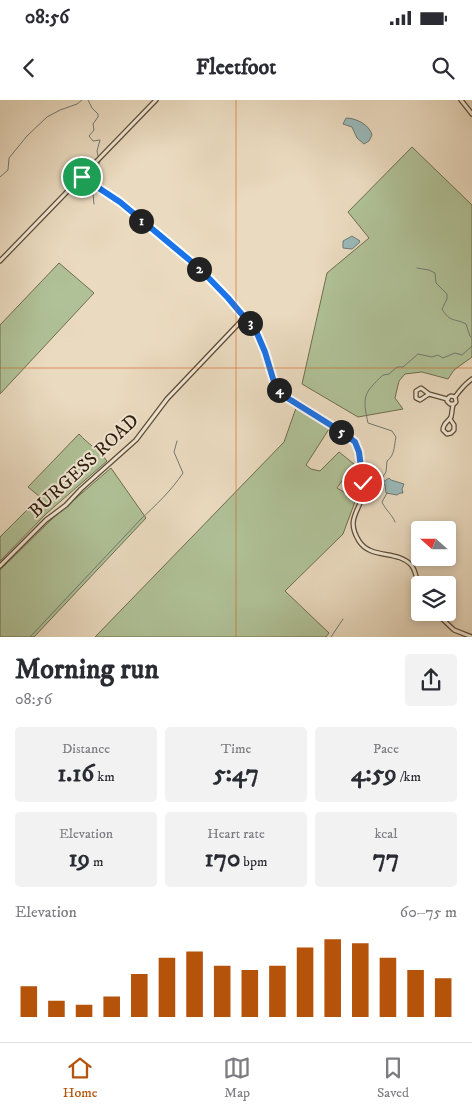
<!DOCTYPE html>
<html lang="en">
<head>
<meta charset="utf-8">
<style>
  :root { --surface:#fff; --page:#f2f2f3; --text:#2b2b33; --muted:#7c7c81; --line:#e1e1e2; --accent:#b45309 }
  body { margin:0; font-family:"IM FELL DW Pica",serif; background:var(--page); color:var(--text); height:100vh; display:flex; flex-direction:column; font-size:19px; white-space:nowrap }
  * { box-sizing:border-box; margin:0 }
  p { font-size:16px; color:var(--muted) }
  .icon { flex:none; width:28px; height:28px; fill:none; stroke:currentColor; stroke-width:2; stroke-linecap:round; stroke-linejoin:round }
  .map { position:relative; height:537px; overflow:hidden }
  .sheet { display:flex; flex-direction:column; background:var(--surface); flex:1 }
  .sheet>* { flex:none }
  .needle { width:32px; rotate:291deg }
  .tools { position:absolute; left:411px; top:421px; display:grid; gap:10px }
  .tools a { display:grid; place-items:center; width:45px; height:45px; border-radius:5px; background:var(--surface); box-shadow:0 2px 8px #0003; font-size:25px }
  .pin { position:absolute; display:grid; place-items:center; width:42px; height:42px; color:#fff; margin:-21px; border:2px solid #fff; border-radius:50%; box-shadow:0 1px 5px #0007 }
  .km { position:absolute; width:25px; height:25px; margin:-12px; border-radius:50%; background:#222; color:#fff; font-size:14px; line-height:25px; text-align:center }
  .round { display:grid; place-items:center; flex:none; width:52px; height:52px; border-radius:5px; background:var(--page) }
  .summary { display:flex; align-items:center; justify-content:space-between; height:85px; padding:0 15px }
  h1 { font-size:28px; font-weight:800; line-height:38px }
  .metrics { display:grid; grid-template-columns:repeat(3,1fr); gap:8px; height:85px; padding:5px 15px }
  .metrics div { display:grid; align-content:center; border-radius:5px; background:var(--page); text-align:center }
  .metrics b { font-size:25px; font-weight:800 }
  .metrics small { font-size:14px; font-weight:400 }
  .metrics p { font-size:14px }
  .chart { height:140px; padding:10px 15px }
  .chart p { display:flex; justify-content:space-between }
  .chart svg { width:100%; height:90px; margin-top:5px; stroke:var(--accent); stroke-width:6 }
  .status { display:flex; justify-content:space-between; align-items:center; height:35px; padding:0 25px; background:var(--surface); direction:ltr }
  .status svg { height:14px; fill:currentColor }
  header { display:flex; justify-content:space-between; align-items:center; height:65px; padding:0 15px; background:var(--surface); font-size:22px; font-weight:800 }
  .tabs { display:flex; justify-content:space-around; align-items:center; height:70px; border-top:1px solid var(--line); background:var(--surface); font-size:14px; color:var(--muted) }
  .tabs a { display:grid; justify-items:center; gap:2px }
  .tabs .active { color:var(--accent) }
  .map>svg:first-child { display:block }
  .green { fill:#b0c197; stroke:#6e6e50 }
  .water { fill:#9ab9ba; stroke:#6e7a74 }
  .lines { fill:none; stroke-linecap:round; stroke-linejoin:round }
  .stream { stroke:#6e7a74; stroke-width:1 }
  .minor-casing { stroke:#5c4c37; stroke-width:5.5 }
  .minor { stroke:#f1e7d5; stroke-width:3 }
  .route-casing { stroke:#fff; stroke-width:10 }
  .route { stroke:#1a73e8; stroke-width:6 }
  .grid { fill:none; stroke:#d5530c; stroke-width:1; stroke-opacity:0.55 }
  .labels { text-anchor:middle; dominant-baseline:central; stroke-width:4; stroke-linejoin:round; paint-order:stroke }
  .street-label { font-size:19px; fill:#2d1c0a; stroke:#f1e7d5 }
</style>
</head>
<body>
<div class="status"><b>08:56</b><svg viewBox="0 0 49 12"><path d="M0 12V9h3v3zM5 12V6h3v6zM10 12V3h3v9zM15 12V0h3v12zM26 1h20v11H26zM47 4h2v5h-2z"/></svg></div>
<header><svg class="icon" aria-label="back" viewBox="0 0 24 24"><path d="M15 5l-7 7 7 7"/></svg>Fleetfoot<svg class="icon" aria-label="search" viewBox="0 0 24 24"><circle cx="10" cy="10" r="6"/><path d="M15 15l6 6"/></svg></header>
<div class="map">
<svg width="472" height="537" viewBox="0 0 472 537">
  <rect width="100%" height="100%" fill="#eadabf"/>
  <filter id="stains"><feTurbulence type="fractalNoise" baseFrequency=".004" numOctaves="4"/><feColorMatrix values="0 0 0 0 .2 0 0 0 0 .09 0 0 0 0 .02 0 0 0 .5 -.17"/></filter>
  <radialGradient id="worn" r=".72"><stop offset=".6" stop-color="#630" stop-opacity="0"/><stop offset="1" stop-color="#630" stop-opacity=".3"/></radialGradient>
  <g class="green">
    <polygon points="412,47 472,105 472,257 454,270 448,279 422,272 405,274 399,281 395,298 403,309 358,317 302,284 327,173 369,138 348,112"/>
    <polygon points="59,163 94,193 0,294 0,225"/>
    <polygon points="296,308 329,329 306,365 311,369 320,371 339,352 354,364 337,388 356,399 343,434 285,491 329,533 326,537 95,537 284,342"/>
    <path d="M79 334C88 344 99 350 107 361L47 413 0 461V437L40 397 28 387Z"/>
    <polygon points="111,368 146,418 34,537 0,537 0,470 53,418"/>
  </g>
  <g class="water">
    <path d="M346 18C356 18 370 25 372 35L369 41 364 44 357 38 352 27 343 24Z"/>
    <polygon points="352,136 360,141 359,143 352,149 343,148 343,141"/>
    <polygon points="389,378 391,380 404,384 402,389 403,393 400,393 397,395 386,393 385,385 383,382"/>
  </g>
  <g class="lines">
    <g class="stream">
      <polyline points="88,0 92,8 98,14 98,17 93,24 94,30 89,36 93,41 100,40 97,51 98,56"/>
      <polyline points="0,77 8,70 9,58 27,36 47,17 60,10 77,4 82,0"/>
      <path d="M97 85C99 76 96 67 101 59"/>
      <polyline points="94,104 93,93 95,88"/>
      <path d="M417 168 429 170 435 173 436 183 447 194V199L442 209C450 223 455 218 466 224L470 236 472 238"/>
      <path d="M384 381 382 378 386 372 387 361C395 355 394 346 396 337L392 331 368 323C362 296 364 293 383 275L389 274 397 267H403L418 254 432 257 438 255 443 258 455 253 462 255 472 246"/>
      <path d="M387 393 382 402C386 411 392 414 395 422"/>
      <path d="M30 537 140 420C156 405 171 391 183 373L174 352 177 341"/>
      <polyline points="331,537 343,519"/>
    </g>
    <defs>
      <g id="minor">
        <polyline points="461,0 472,14"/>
        <path d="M82 77C92 85 104 90 114 97 133 111 150 129 168 144 194 166 219 185 240 211 251 224 260 237 266 253 271 266 270 281 280 292 297 309 348 328 357 346 361 354 365 386 363 395 358 413 346 420 359 441 371 460 398 449 412 466 418 475 417 486 420 495"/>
        <polyline points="0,161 156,0"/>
        <polyline points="429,294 421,288 416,291 416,298 420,300 429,294 447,299"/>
        <path d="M455 297 451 296 449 297 447 301 450 304H454L456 302 455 297C460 290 465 284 472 279"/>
        <path d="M450 319 454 325V330L451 333 447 334 443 330C443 323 448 322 451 317 452 313 452 309 453 305"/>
        <polyline points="0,466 46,420 66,405 81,389 136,340 167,299 245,217"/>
        <polyline points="435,512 454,530 472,537"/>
      </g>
    </defs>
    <use href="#minor" class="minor-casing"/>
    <use href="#minor" class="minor"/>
  </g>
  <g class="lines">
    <defs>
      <polyline id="route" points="82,77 120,102 199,168 228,198 256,231 265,252 274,282 279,290 289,299 345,334 355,342 359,352 363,383"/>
    </defs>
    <use href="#route" class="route-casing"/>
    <use href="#route" class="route"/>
  </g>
  <path class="grid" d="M236 0V537M0 268H472"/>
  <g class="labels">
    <g class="street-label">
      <text transform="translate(84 366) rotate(-43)">BURGESS ROAD</text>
    </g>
  </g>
  <rect width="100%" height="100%" filter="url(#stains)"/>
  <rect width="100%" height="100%" fill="url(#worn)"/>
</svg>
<div class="tools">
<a><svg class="needle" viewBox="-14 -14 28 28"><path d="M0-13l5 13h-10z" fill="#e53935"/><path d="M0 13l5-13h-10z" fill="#7c7c81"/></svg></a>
<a><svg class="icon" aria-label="layers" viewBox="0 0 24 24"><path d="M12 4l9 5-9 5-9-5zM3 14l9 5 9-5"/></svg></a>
</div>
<div class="pin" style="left:82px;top:77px;background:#1e9e55"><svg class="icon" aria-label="arrive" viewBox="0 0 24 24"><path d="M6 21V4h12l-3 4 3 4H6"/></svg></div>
<div class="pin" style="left:363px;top:383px;background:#d93025"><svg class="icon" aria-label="check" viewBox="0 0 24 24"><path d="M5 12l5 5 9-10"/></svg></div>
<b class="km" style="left:141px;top:121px">1</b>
<b class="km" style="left:199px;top:169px">2</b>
<b class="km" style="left:250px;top:223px">3</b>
<b class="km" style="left:279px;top:290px">4</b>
<b class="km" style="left:341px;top:332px">5</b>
</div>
<section class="sheet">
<div class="summary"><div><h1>Morning run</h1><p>08:56</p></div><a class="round"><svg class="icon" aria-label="share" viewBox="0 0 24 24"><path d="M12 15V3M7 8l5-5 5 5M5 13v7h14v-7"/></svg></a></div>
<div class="metrics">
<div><p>Distance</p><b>1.16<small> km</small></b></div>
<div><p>Time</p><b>5:47</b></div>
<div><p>Pace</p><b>4:59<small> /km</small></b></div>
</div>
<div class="metrics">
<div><p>Elevation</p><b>19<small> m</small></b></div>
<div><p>Heart rate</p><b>170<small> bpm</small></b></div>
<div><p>kcal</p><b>77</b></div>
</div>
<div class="chart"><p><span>Elevation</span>60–75 m</p>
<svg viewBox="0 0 160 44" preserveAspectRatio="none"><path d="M5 44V29M15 44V36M25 44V38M35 44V34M45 44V23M55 44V15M65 44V12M75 44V19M85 44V21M95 44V19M105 44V10M115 44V6M125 44V8M135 44V15M145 44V21M155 44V25"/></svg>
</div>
</section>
<nav class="tabs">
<a class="active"><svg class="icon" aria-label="home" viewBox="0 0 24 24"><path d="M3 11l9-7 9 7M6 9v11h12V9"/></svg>Home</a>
<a><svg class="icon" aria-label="map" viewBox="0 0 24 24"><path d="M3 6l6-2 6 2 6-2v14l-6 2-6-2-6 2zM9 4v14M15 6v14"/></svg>Map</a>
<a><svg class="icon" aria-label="saved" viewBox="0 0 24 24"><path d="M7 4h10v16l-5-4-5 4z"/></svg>Saved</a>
</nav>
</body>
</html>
